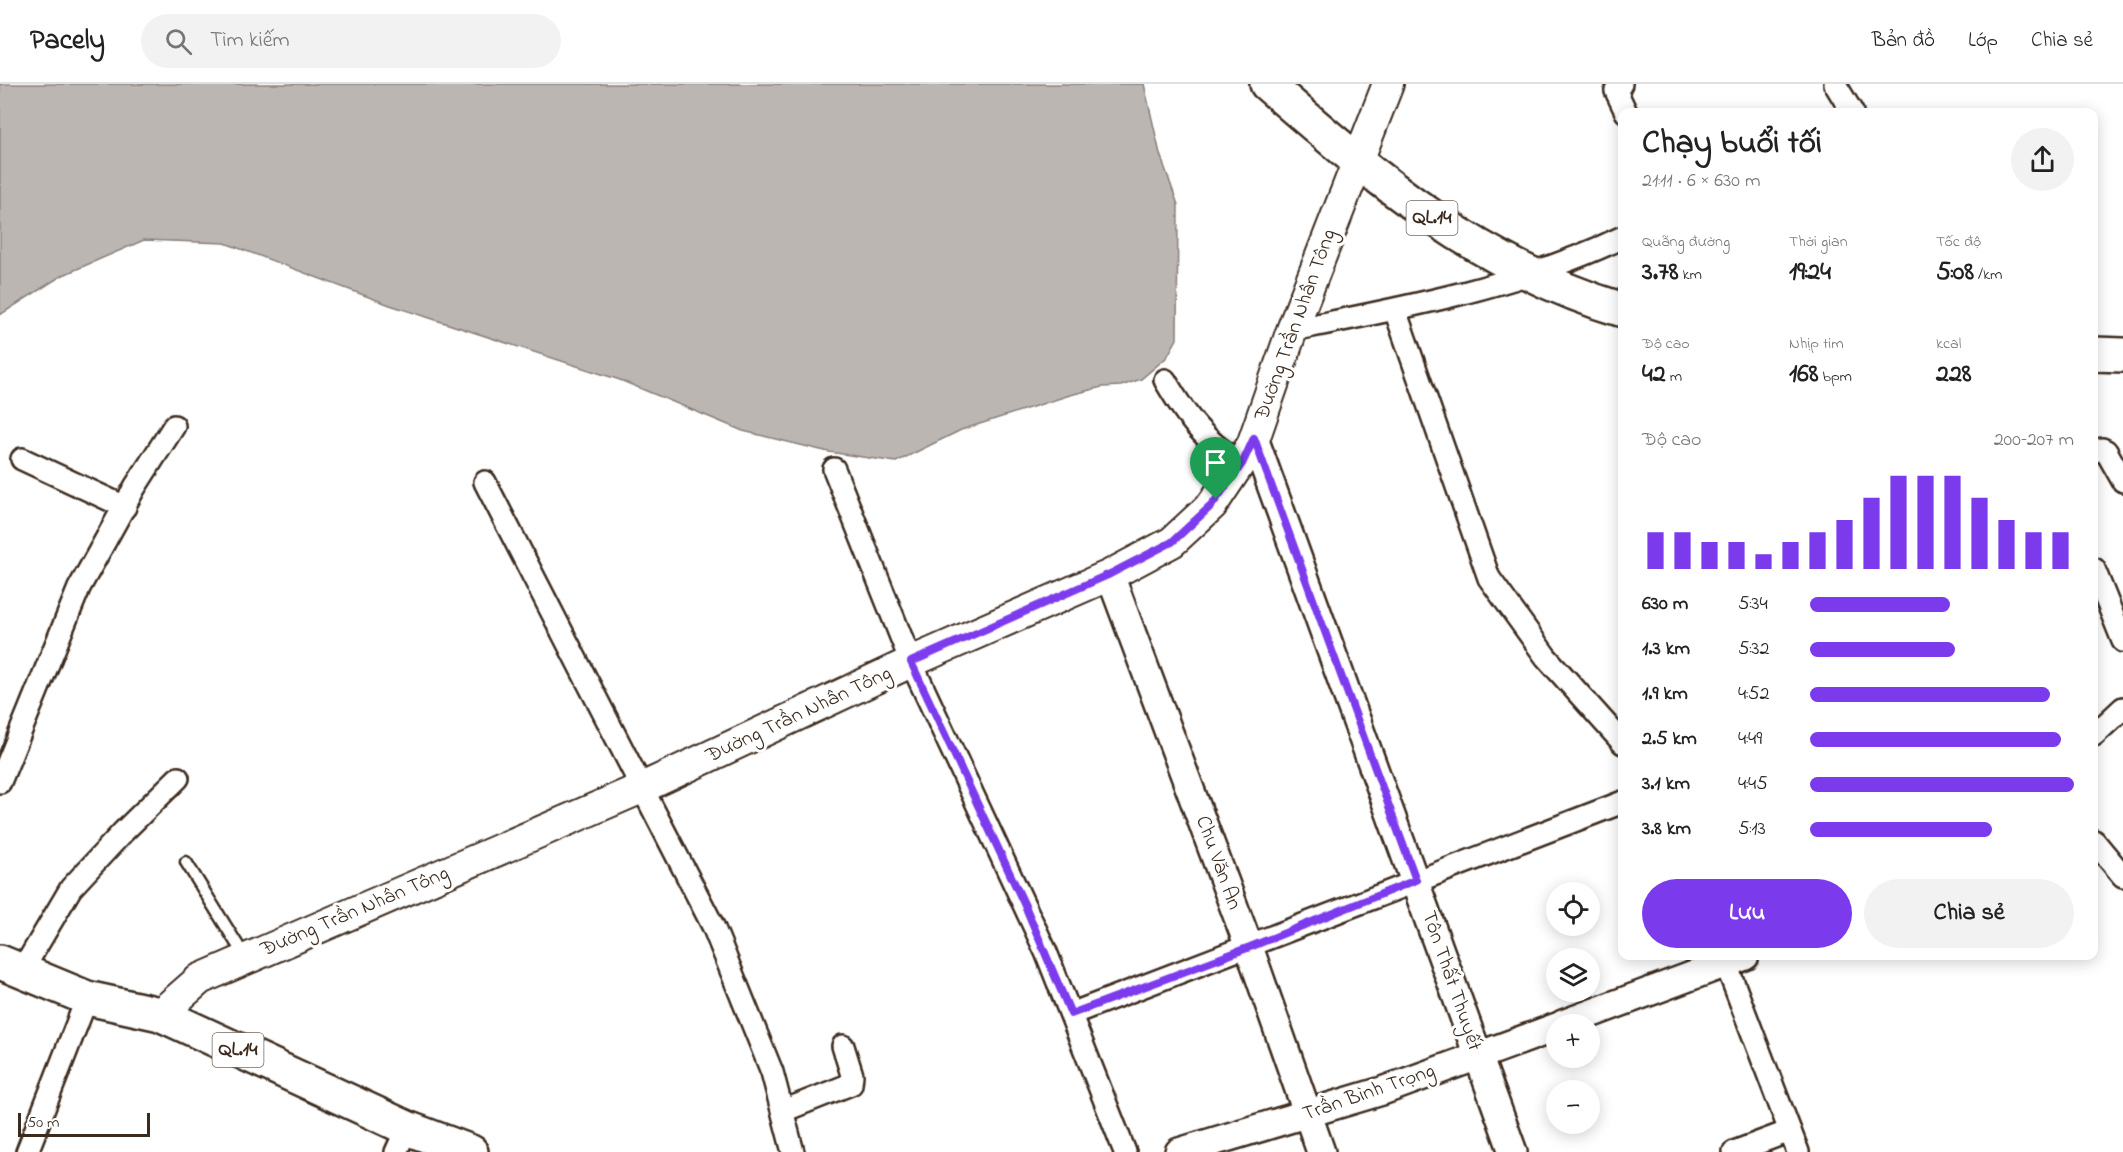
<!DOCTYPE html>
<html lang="vi">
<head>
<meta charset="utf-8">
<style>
  :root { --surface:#fff; --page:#f2f2f2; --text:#222; --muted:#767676; --line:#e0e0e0; --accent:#7c3aed }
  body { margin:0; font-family:"Indie Flower",sans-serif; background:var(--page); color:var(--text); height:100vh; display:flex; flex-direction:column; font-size:22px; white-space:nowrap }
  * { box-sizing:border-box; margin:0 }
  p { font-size:20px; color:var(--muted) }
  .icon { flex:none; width:33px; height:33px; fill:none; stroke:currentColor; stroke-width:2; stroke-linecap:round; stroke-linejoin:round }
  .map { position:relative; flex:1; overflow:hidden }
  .side { position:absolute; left:1618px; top:24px; width:480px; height:852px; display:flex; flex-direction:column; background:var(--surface); border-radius:12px; box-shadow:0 3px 15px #0003 }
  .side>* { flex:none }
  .fabs { position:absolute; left:1546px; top:798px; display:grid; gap:12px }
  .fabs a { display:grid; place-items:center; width:54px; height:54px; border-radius:50%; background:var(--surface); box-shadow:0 3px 15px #0003; font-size:30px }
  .scale { position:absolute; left:18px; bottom:15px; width:132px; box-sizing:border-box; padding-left:6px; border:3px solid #3b2a1e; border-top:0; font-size:16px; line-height:21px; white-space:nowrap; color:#3b2a1e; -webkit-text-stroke:4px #fff; paint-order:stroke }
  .pin { position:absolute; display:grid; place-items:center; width:51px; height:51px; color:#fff; margin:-62px -26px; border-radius:50% 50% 50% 0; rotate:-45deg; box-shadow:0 0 6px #0007 }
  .pin .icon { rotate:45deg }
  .round { display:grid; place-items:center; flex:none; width:63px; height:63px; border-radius:32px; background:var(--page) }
  .overview { display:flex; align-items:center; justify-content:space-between; height:102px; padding:0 24px }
  h1 { font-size:33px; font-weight:700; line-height:45px }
  .figures { display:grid; grid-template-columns:repeat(3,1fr); gap:9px; height:102px; padding:6px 24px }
  .figures div { display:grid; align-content:center }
  .figures b { font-size:26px; font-weight:700 }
  .figures small { font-size:16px; font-weight:400 }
  .figures p { font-size:16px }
  .chart { height:168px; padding:12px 24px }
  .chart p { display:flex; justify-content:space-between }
  .chart svg { width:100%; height:108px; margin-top:6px; stroke:var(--accent); stroke-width:6 }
  .cta { display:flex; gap:12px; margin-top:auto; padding:12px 24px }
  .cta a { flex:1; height:69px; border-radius:36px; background:var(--accent); color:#fff; font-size:24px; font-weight:700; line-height:69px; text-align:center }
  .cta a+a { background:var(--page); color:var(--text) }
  ul { padding:0 24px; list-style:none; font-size:20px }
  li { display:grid; grid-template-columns:96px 72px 1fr; align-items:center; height:45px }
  li i { height:15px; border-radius:8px; background:var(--accent) }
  header { display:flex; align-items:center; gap:36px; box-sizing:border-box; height:84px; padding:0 30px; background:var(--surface); border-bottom:2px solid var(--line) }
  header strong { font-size:28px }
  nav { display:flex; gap:33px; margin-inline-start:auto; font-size:21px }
  .search { width:420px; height:54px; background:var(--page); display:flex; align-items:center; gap:15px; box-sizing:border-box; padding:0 21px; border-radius:33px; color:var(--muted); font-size:22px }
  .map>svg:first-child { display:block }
  .water { fill:#bcb6b3; stroke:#887e77; stroke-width:1.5 }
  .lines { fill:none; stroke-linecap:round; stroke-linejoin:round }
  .service-casing { stroke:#3b2a1e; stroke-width:15 }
  .minor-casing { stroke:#3b2a1e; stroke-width:26 }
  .tertiary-casing { stroke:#3b2a1e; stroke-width:32 }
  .secondary-casing { stroke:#3b2a1e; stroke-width:34 }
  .primary-casing { stroke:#3b2a1e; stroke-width:38 }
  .trunk-casing { stroke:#3b2a1e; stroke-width:38 }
  .service { stroke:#fff; stroke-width:10 }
  .minor { stroke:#fff; stroke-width:21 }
  .tertiary { stroke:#fff; stroke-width:27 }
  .secondary { stroke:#fff; stroke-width:30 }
  .primary { stroke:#fff; stroke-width:33 }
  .trunk { stroke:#fff; stroke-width:33 }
  .route-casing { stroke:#fff; stroke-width:12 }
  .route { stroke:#7c3aed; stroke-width:8 }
  .labels { text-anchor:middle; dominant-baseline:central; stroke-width:6; stroke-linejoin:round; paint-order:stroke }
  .shield { fill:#fff; stroke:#766a62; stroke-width:1.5 }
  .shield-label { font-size:20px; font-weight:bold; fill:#3b2a1e }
  .street-label { font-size:21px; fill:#3b2a1e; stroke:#fff }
</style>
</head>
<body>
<header>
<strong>Pacely</strong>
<div class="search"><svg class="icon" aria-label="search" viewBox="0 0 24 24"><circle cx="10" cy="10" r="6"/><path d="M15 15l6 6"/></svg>Tìm kiếm</div>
<nav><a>Bản đồ</a><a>Lớp</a><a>Chia sẻ</a></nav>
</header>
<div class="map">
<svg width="2123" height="1068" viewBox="0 0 2123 1068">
  <rect width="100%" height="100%" fill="#fff"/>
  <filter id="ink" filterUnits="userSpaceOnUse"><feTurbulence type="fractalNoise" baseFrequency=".0167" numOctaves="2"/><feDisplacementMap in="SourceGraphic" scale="12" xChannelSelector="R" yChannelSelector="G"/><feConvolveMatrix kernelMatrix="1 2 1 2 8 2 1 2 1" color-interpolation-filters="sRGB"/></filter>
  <g filter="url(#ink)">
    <polygon class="water" points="0,0 1144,0 1160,70 1178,121 1177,255 1167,273 1141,295 1121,302 1102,303 1070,311 961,346 896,378 829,368 743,347 620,296 390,221 225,159 144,156 61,192 0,231"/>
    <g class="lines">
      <defs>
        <polyline id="service" points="186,778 245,873"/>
        <g id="minor">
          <polyline points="1621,0 1616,7 1626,28"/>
          <polyline points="1835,0 1852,28"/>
          <polyline points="1395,226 1489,494 1546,573 1623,659"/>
          <path d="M1292 246C1399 225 1524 201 1623 153"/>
          <path d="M1165 296C1187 334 1204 357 1242 380"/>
          <polyline points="2094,367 2102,365 2106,367 2123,397"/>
          <polyline points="22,375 125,423"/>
          <polyline points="834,385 911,578 1046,868 1125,1068"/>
          <polyline points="485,398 713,842 772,988 793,1068"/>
          <polyline points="2094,485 2123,557"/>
          <polyline points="2094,651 2123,624"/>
          <polyline points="0,698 79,504 135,403 174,342"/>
          <polyline points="2094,757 2123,792"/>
          <polyline points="1723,872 1798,1068"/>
          <polyline points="22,887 71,804 123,748 178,694"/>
          <polyline points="1071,930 1623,718"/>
          <polyline points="783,1027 851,1000 852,991 843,962"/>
          <polyline points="27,1068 87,914"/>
          <polyline points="396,1068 407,1044"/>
          <polyline points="1734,1068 1790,1047"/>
        </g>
        <g id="tertiary">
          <polyline points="1254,354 1513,1068"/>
          <polyline points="1110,491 1249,863 1321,1068"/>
          <polyline points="1563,940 1745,872"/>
          <polyline points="1179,1068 1382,1007 1557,943"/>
        </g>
        <polyline id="secondary" points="160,930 200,895 644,703 911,578 1110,491 1172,458 1212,421 1252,361 1292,246 1388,0"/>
        <polyline id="primary" points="0,878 87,914 160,930 407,1044 471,1068"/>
        <g id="trunk">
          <path d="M1267 0C1378 97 1480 183 1623 226"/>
          <polyline points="2094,270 2123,271"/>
        </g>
      </defs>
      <use href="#service" class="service-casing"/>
      <use href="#minor" class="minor-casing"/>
      <use href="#tertiary" class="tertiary-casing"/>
      <use href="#secondary" class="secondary-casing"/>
      <use href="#primary" class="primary-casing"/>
      <use href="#trunk" class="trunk-casing"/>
      <use href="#service" class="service"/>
      <use href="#minor" class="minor"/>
      <use href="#tertiary" class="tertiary"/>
      <use href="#secondary" class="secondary"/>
      <use href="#primary" class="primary"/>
      <use href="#trunk" class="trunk"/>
    </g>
  </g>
  <g class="lines" filter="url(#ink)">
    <defs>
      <polygon id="route" points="1254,354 1416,796 1250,863 1071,930 1026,824 911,578 1110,490 1172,458 1212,421 1242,380"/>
    </defs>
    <use href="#route" class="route-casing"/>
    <use href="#route" class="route"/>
  </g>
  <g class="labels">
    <g class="shield">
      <rect x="1406.5" y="117" width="51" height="34" rx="4.5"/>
      <rect x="212.5" y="949" width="51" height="34" rx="4.5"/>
    </g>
    <g class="shield-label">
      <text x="1432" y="134">QL.14</text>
      <text x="238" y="966">QL.14</text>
    </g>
    <g class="street-label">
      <text transform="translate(1296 241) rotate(-70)">Đường Trần Nhân Tông</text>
      <text transform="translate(799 631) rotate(-25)">Đường Trần Nhân Tông</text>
      <text transform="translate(1218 779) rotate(70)">Chu Văn An</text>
      <text transform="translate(355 828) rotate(-23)">Đường Trần Nhân Tông</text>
      <text transform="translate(1451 897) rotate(71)">Tôn Thất Thuyết</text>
      <text transform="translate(1369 1009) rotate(-19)">Trần Bình Trọng</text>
    </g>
  </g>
</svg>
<div class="fabs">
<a><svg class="icon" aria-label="locate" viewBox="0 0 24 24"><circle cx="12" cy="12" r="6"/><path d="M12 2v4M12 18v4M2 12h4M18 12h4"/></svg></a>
<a><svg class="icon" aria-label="layers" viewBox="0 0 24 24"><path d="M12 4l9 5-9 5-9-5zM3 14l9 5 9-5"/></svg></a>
<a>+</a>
<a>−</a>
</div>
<div class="scale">50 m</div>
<div class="pin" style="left:1216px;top:415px;background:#1e9e55"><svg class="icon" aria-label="arrive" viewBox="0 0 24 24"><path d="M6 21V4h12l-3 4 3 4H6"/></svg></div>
<section class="side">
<div class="overview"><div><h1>Chạy buổi tối</h1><p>21:11 · 6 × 630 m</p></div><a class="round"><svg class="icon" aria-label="share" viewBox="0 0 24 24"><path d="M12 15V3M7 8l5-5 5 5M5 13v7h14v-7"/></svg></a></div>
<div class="figures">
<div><p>Quãng đường</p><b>3.78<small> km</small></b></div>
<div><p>Thời gian</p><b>19:24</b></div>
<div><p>Tốc độ</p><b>5:08<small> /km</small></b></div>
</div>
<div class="figures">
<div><p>Độ cao</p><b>42<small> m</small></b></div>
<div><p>Nhịp tim</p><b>168<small> bpm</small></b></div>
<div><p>kcal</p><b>228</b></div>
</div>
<div class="chart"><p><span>Độ cao</span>200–207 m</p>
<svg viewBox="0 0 160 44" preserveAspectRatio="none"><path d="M5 44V29M15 44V29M25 44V33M35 44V33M45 44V38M55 44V33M65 44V29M75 44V24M85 44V15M95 44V6M105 44V6M115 44V6M125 44V15M135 44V24M145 44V29M155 44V29"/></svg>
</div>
<ul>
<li><b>630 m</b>5:34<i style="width:53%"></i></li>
<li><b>1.3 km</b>5:32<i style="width:55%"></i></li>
<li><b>1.9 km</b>4:52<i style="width:91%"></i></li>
<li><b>2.5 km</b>4:49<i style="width:95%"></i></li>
<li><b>3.1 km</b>4:45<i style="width:100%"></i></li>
<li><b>3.8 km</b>5:13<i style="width:69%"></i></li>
</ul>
<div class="cta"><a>Lưu</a><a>Chia sẻ</a></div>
</section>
</div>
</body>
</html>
